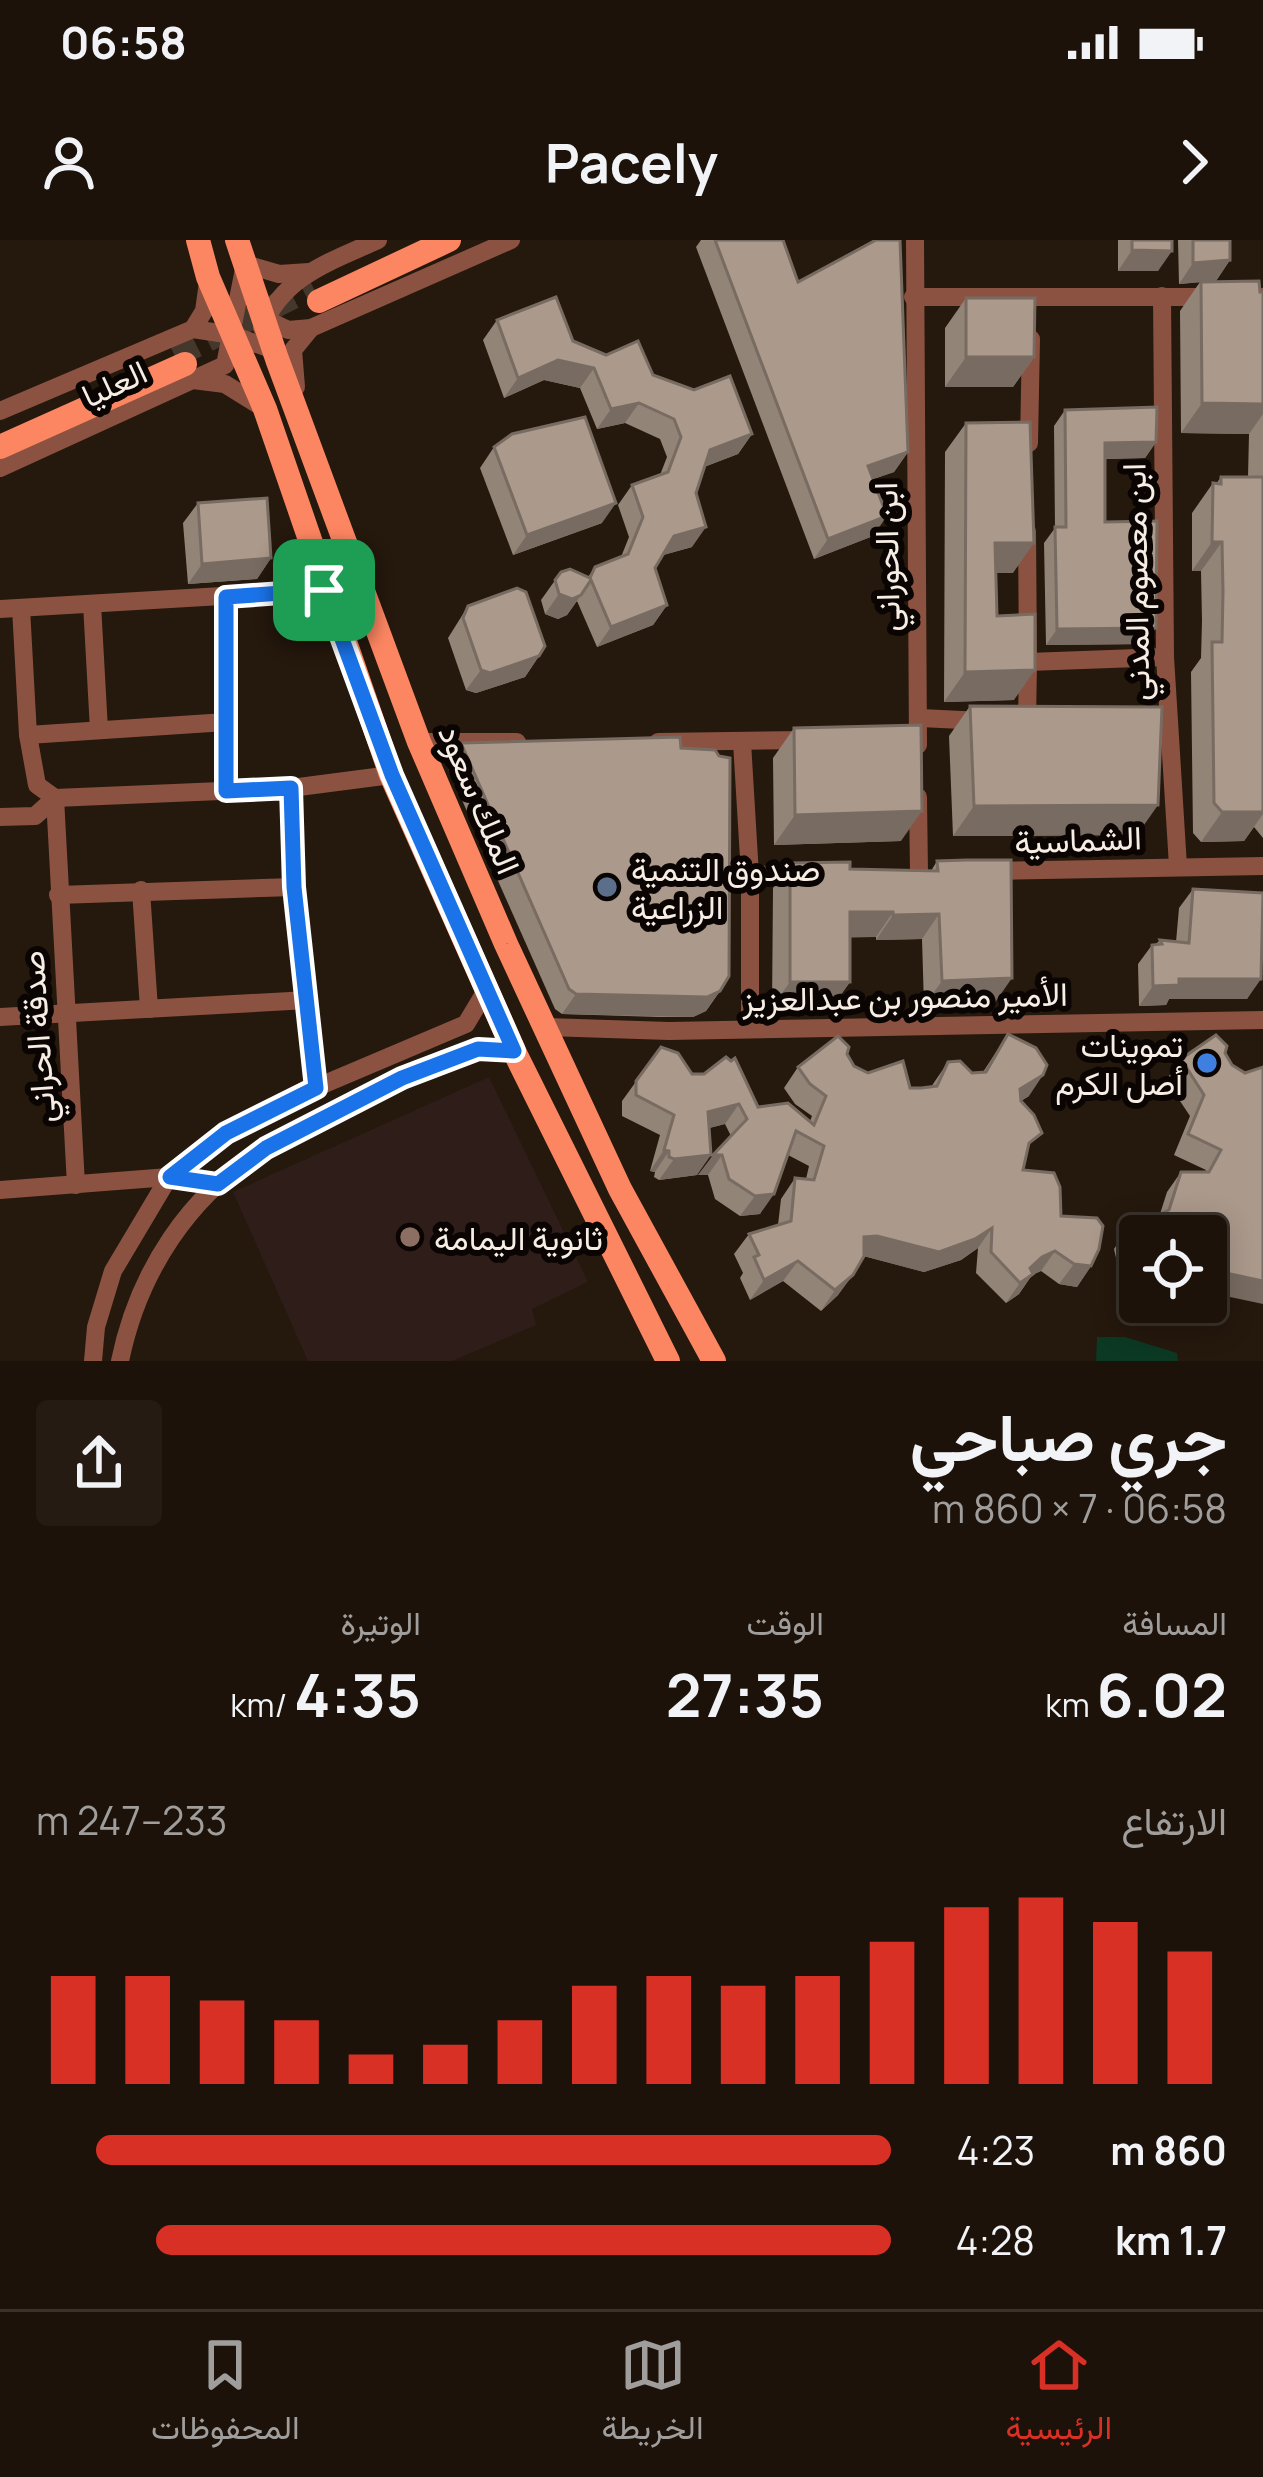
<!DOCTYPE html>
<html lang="ar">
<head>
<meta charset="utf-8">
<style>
  :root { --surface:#1c120a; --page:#251b13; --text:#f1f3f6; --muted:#a09e9c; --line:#3a322b; --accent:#d93025 }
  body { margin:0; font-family:Manrope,Vazirmatn,sans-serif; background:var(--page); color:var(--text); direction:rtl; height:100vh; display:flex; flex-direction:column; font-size:45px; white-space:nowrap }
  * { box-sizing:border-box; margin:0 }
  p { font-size:39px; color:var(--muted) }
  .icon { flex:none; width:66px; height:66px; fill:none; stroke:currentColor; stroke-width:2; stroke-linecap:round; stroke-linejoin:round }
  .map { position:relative; height:1121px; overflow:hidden; direction:ltr }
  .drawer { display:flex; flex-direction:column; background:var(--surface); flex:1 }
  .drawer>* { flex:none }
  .buttons { position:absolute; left:1119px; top:975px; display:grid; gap:24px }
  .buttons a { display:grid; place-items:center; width:108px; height:108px; border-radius:12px; background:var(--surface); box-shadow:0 6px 30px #0003,0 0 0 3px var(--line); font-size:60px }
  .pin { position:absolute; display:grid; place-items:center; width:102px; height:102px; color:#fff; margin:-51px; border-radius:24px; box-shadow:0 6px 18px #0006 }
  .round { display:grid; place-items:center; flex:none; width:126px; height:126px; border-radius:12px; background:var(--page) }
  .head { display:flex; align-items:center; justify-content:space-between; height:204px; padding:0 36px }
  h1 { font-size:66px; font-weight:700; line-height:90px }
  .stats { display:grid; grid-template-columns:repeat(3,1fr); gap:18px; height:204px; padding:12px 36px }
  .stats div { display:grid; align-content:center }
  .stats b { font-size:60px; font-weight:700 }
  .stats small { font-size:33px; font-weight:400 }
  .stats p { font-size:33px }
  .chart { height:336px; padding:24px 36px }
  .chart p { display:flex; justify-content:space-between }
  .chart svg { width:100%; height:216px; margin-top:12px; stroke:var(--accent); stroke-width:6 }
  ul { padding:0 36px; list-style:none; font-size:39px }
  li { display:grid; grid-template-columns:192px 144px 1fr; align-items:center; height:90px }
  li i { height:30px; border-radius:15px; background:var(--accent) }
  .status { display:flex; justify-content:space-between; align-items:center; height:84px; padding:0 60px; background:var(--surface); direction:ltr }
  .status svg { height:33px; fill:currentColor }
  header { display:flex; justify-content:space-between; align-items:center; height:156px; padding:0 36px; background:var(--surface); font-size:54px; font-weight:700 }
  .tab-bar { display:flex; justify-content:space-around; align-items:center; height:168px; border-top:3px solid var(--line); background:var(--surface); font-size:33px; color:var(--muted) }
  .tab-bar a { display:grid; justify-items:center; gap:6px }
  .tab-bar .selected { color:var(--accent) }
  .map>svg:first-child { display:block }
  .education { fill:#2f1d19 }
  .green { fill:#0c3923 }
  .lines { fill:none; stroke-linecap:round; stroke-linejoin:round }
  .major-tunnel { stroke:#44382d; stroke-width:24; stroke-dasharray:24 12; stroke-linecap:butt }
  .minor { stroke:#8b5241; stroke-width:18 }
  .major { stroke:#fd8662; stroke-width:24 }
  .wall { fill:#938478 }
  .shaded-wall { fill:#786b61 }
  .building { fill:#ab998b; stroke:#786b61; stroke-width:3 }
  .route-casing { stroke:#fff; stroke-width:24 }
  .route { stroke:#1a73e8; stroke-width:15 }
  .service-dot { fill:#5c6f8a; stroke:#0a0503; stroke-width:4.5 }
  .shop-dot { fill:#3f7fe0; stroke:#0a0503; stroke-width:4.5 }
  .education-dot { fill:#8d6e63; stroke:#0a0503; stroke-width:4.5 }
  .labels { text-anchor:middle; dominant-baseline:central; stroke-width:12; stroke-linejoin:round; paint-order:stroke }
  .street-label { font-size:33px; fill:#f6ede5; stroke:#0a0503 }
  .poi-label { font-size:33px; fill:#f6ede5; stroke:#0a0503; text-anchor:start }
</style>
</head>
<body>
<div class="status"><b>06:58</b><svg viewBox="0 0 49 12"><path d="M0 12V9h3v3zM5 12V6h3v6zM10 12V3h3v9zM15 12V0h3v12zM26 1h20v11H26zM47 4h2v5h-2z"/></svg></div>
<header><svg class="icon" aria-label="forward" viewBox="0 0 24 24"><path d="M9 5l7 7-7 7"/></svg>Pacely<svg class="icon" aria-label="person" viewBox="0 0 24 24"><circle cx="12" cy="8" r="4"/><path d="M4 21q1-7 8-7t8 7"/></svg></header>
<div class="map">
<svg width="1263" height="1121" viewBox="0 0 1263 1121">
  <rect width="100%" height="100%" fill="#25180d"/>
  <polygon class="education" points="489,837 588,1042 532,1069 536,1085 452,1121 308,1121 233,952"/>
  <polygon class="green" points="1097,1097 1125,1097 1177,1113 1178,1121 1096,1121"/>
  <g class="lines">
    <polyline class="major-tunnel" points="175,116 313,47"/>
    <g class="minor">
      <polyline points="915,0 918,505"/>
      <polyline points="1162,56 1165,417 1178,626"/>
      <polyline points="913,57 1263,57"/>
      <polyline points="260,76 288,90 311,88 511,0"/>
      <path d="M262 88C283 36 330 22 378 0"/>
      <polyline points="193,89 204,71 208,42"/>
      <polyline points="193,140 225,144 265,169"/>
      <polyline points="296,147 293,110 311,88"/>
      <polyline points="0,171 193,89 232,95 274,110"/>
      <polyline points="1029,203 1031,99"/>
      <polyline points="0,228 225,125 245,24 279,34 309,32"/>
      <polyline points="1027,291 1028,422 1165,417"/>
      <polyline points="226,357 226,551"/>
      <polyline points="92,364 99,490"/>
      <polyline points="21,368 28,495 37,545 55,558"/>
      <polyline points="0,369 324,350"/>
      <polyline points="920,478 983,481"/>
      <polyline points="1027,483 1028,422"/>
      <polyline points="28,495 226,482"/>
      <polyline points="419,502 517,502"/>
      <polyline points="658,502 805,500"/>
      <polyline points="742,502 750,635 750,788"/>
      <polyline points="291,548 294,647 315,848"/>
      <polyline points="918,557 919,633"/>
      <polyline points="55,558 76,945"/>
      <polyline points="0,577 35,576 55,558 291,548 391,535"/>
      <polyline points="992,631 1263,626"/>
      <polyline points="750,635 802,634"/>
      <polyline points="141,650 149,769"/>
      <polyline points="58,655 294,647"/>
      <polyline points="0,777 308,760"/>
      <polyline points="547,787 669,791 1263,780"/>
      <polyline points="0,950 169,937 218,944"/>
      <polyline points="93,1121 96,1087 113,1031 169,937 226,893 282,862 466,784 487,749"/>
      <path d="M120 1121C138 1033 189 953 268 907 297 890 328 876 359 860 392 843 440 816 477 809 489 807 503 810 514 811"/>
    </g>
    <g class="major">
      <polyline points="198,0 208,37 265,169 391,535 514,811 668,1121"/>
      <polyline points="237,0 277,119 419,502 506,704 620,949 714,1121"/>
      <polyline points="319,61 449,0"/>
      <polyline points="0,207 185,124"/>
    </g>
  </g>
  <g class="wall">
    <polygon points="701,0 783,0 798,42 908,212 894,232 873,239 873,296 814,319 696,7"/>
    <polygon points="1118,0 1172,0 1158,31 1118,31"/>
    <polygon points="1178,0 1230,0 1230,20 1216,41 1263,52 1263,598 1254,587 1244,601 1201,602 1193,593 1191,432 1201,418 1202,381 1201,331 1192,331 1192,273 1213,243 1216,244 1221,237 1248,237 1249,194 1181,193 1180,71 1200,42 1179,44"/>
    <polygon points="966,58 1034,117 1013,147 945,147 945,88"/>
    <polygon points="497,80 573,101 653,135 752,194 738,214 704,227 696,253 692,307 663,315 655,328 667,365 653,385 597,407 577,361 567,375 558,379 545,374 541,360 561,332 588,337 595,327 621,317 629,297 618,265 632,245 660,235 667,217 660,199 625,183 597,189 580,148 544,140 504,158 483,100"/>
    <polygon points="1065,170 1156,202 1145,218 1105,219 1105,282 1145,404 1046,405 1044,303 1055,288 1054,186"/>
    <polygon points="966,183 1013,333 996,333 997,376 1014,460 944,462 945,212"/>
    <polygon points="494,207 602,283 513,315 480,228"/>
    <polygon points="198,263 271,318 257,339 188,344 183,283"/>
    <polygon points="468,366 539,416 525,437 476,453 466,450 448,398"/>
    <polygon points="970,466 1137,595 953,596 949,496"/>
    <polygon points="794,488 901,601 774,605 773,518"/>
    <polygon points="461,503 681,508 720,751 706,771 693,777 659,777 562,774 555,769 446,524"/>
    <polygon points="937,621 994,764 924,766 922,699 876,700 876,697 850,697 850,742 832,767 772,767 773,648 790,623 850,629 931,631"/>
    <polygon points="1193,649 1263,734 1261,734 1247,759 1169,759 1166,765 1139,766 1138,724 1152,705 1156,704 1160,700 1176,702 1179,668"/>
    <polygon points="1008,794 1029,856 1021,861 1026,914 1023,930 1061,976 1091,1026 1077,1047 1059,1044 1041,1031 1032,1035 1019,1054 1006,1063 976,1033 978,1008 961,1020 924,1032 864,1016 838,1055 821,1071 783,1041 750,1060 740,1038 743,1033 734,1014 749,994 778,985 781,959 795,938 806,939 809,926 788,915 760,974 740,976 715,959 708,935 698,935 731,896 725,884 709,888 697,935 659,940 654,937 655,932 650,931 660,895 622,876 622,861 661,807 692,834 758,867 810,881 812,876 795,864 784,848 798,827 847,814 854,826 868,833 910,848 931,847 948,822 972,833 983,832"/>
    <polygon points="1225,813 1216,1054 1199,1070 1189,1062 1206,1062 1206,996 1140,996 1140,1041 1126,1046 1121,1040 1114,1009 1128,988 1160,974 1167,952 1181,932 1205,932 1206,930 1174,915 1190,876 1166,840 1181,819"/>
  </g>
  <g class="shaded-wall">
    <polygon points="1132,10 1172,11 1158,31 1118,31"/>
    <polygon points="1230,20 1216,41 1179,44 1193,23"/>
    <polygon points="966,117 1034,117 1013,147 945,147"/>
    <polygon points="558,120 594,128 580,148 544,140 504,158 518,138"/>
    <polygon points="639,163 625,183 597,189 611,169"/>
    <polygon points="1202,163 1263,164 1263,174 1249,194 1181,193"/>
    <polygon points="752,194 738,214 696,230 710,210"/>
    <polygon points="1156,202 1145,218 1094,219 1105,203"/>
    <polygon points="908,212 894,232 854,246 868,226"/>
    <polygon points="616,263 602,283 513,315 527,295"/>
    <polygon points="887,276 873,296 814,319 828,299"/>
    <polygon points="706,287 692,307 660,316 674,296"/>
    <polygon points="1212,302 1222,302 1201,331 1192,331"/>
    <polygon points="995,303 1034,303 1013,333 974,333"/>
    <polygon points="271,318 257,339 188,344 202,324"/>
    <polygon points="559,354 581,355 567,375 558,379 545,374"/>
    <polygon points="667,365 653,385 597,407 611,387"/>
    <polygon points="1156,388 1145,404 1046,405 1057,389"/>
    <polygon points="539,416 525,437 476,453 466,450 481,430"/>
    <polygon points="1035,430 1014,460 944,462 965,432"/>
    <polygon points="1158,565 1137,595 953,596 974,566"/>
    <polygon points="922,571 901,601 774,605 795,575"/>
    <polygon points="1222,572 1263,572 1263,574 1244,601 1201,602"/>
    <polygon points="850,672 893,672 876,697 832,698"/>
    <polygon points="939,674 922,699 876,700 893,675"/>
    <polygon points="1012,738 994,764 924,766 942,741"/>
    <polygon points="1179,739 1261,739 1247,759 1169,759 1166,765 1139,766 1153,746"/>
    <polygon points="790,742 850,742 832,767 772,767"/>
    <polygon points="720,751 706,771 693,777 562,774 576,754"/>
    <polygon points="1043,835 1029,856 1006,870 1020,849"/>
    <polygon points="739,864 725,884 694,892 708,872"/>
    <polygon points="664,910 669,911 655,932 650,931"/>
    <polygon points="711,915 697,935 659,940 674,919"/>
    <polygon points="713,915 722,915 708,935 698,935"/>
    <polygon points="774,954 760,974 740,976 755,956"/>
    <polygon points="992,988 978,1008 961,1020 924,1032 863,1016 864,997"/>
    <polygon points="1055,1011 1041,1031 1032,1035 1019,1054 1006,1063 1030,1028 1042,1017"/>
    <polygon points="798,1021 783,1041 750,1060 764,1040"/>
    <polygon points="1074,1024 1091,1026 1077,1047 1059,1044"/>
    <polygon points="1140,1026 1140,1041 1126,1046"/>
    <polygon points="1230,1034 1263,1041 1263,1064 1216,1054 1199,1070 1213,1050"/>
    <polygon points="853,1035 838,1055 821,1071 835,1050"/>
  </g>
  <g class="building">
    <polygon points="715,0 783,0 798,42 876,0 900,0 908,212 868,226 887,276 828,299"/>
    <polygon points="1132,0 1172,0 1172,11 1132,10"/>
    <polygon points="1193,0 1230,0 1230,20 1193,23"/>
    <polygon points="1259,41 1260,52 1263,52 1263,164 1202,163 1201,42"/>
    <polygon points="556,57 573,101 606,115 638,101 653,135 694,150 730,136 752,194 710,210 696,253 706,287 674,296 655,328 667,365 611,387 591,340 581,355 572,359 559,354 555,340 561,332 570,329 590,338 595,327 628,314 643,277 632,245 668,232 681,197 674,179 639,163 611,169 594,128 558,120 518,138 497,80"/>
    <polygon points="966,58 1035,58 1034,117 966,117"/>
    <polygon points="1157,167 1156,202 1105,203 1105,282 1157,281 1156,388 1057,389 1055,287 1066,287 1065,170"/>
    <polygon points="585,177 616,263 527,295 494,207 512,194"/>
    <polygon points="1030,182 1034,303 995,303 997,376 1035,374 1035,430 965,432 966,183"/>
    <polygon points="1221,237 1263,237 1263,572 1222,572 1214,563 1212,402 1222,402 1223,351 1222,302 1212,302 1213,243 1221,244"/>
    <polygon points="267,258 271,318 202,324 198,263"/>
    <polygon points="517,348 526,352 545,406 539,416 490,433 481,430 463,378 468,366"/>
    <polygon points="970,466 1162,467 1158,565 974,566"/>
    <polygon points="921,485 922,571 795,575 794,488"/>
    <polygon points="680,497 681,508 715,510 719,516 730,518 729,736 720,751 707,757 576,754 569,749 461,503"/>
    <polygon points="966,620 1011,620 1012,738 942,741 939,674 893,675 893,672 850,672 850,742 790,742 790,623 850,622 850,629 938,631 937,621"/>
    <polygon points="1193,649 1263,653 1261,739 1179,739 1179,745 1153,746 1152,705 1162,704 1160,700 1189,703"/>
    <polygon points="1008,794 1036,808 1047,825 1043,835 1020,849 1021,861 1034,875 1042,893 1029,903 1023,930 1054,933 1060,947 1061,976 1097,978 1103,986 1099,1009 1091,1026 1074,1024 1055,1011 1042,1017 1030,1028 1033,1034 1020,1043 991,1012 992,988 975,999 939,1012 877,996 864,997 864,1016 853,1035 835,1050 798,1021 764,1040 754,1017 759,1015 749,994 791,981 795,938 814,940 824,906 796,891 774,954 755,956 729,939 722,915 713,915 747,879 739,864 708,872 711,915 674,919 669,917 669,911 664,910 674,875 636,855 636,841 661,807 678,813 692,834 704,834 726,817 731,821 735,818 758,867 788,863 814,885 826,856 810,844 798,827 838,796 849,807 847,814 854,826 868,833 903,821 910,848 921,848 937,846 948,822 960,821 972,833 986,832"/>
    <polygon points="1216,795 1227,806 1225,813 1232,825 1245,833 1263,827 1263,1041 1230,1034 1213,1050 1206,1044 1206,996 1140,996 1140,1025 1136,1020 1128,988 1169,970 1181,932 1209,932 1221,910 1188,894 1204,855 1181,819"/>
  </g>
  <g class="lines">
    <defs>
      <polygon id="route" points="324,350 392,535 514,811 478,809 402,838 266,908 218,944 170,937 226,893 316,848 294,647 291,548 226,551 226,357"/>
    </defs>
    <use href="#route" class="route-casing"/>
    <use href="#route" class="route"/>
  </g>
  <circle class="service-dot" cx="607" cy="647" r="12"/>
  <circle class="shop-dot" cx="1207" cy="823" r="12"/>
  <circle class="education-dot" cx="410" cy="997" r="12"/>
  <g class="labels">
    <g class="street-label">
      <text transform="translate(114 143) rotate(-25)">العليا</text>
      <text transform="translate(886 317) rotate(-91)">ابن الحوراني</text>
      <text transform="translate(1135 342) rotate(-91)">ابن معصوم المدني</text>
      <text transform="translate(480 559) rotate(67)">الملك سعود</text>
      <text transform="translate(1078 599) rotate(-2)">الشماسية</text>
      <text transform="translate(905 756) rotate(-1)">الأمير منصور بن عبدالعزيز</text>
      <text transform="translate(37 797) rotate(-94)">صدقة الحراني</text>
    </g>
    <g class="poi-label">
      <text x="631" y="628">صندوق التنمية<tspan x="631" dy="38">الزراعية</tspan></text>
      <text x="1183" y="804" text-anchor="end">تموينات<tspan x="1183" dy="38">أصل الكرم</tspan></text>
      <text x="434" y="997">ثانوية اليمامة</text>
    </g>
  </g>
</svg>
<div class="buttons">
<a><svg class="icon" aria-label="locate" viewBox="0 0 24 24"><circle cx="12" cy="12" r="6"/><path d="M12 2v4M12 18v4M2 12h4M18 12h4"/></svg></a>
</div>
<div class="pin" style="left:324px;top:350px;background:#1e9e55"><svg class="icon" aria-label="arrive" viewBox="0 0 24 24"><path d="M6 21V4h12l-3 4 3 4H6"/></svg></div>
</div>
<section class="drawer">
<div class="head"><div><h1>جري صباحي</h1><p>06:58 · 7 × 860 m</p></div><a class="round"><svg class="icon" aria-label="share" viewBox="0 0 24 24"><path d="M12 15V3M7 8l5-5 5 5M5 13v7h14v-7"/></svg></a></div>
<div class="stats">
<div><p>المسافة</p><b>6.02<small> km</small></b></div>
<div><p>الوقت</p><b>27:35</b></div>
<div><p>الوتيرة</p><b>4:35<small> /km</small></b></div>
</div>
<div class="chart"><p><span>الارتفاع</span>233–247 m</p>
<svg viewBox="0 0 160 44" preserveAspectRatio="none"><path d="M5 44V22M15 44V22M25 44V27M35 44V31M45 44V38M55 44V36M65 44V31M75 44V24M85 44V22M95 44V24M105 44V22M115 44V15M125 44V8M135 44V6M145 44V11M155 44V17"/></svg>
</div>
<ul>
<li><b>860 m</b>4:23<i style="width:93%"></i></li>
<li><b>1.7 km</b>4:28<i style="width:86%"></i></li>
</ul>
</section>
<nav class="tab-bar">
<a class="selected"><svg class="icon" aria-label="home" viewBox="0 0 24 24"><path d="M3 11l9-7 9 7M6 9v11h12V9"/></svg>الرئيسية</a>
<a><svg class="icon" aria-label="map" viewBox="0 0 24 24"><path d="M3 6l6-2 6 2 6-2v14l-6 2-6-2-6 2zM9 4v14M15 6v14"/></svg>الخريطة</a>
<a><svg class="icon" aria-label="saved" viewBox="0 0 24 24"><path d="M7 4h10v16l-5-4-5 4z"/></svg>المحفوظات</a>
</nav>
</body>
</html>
